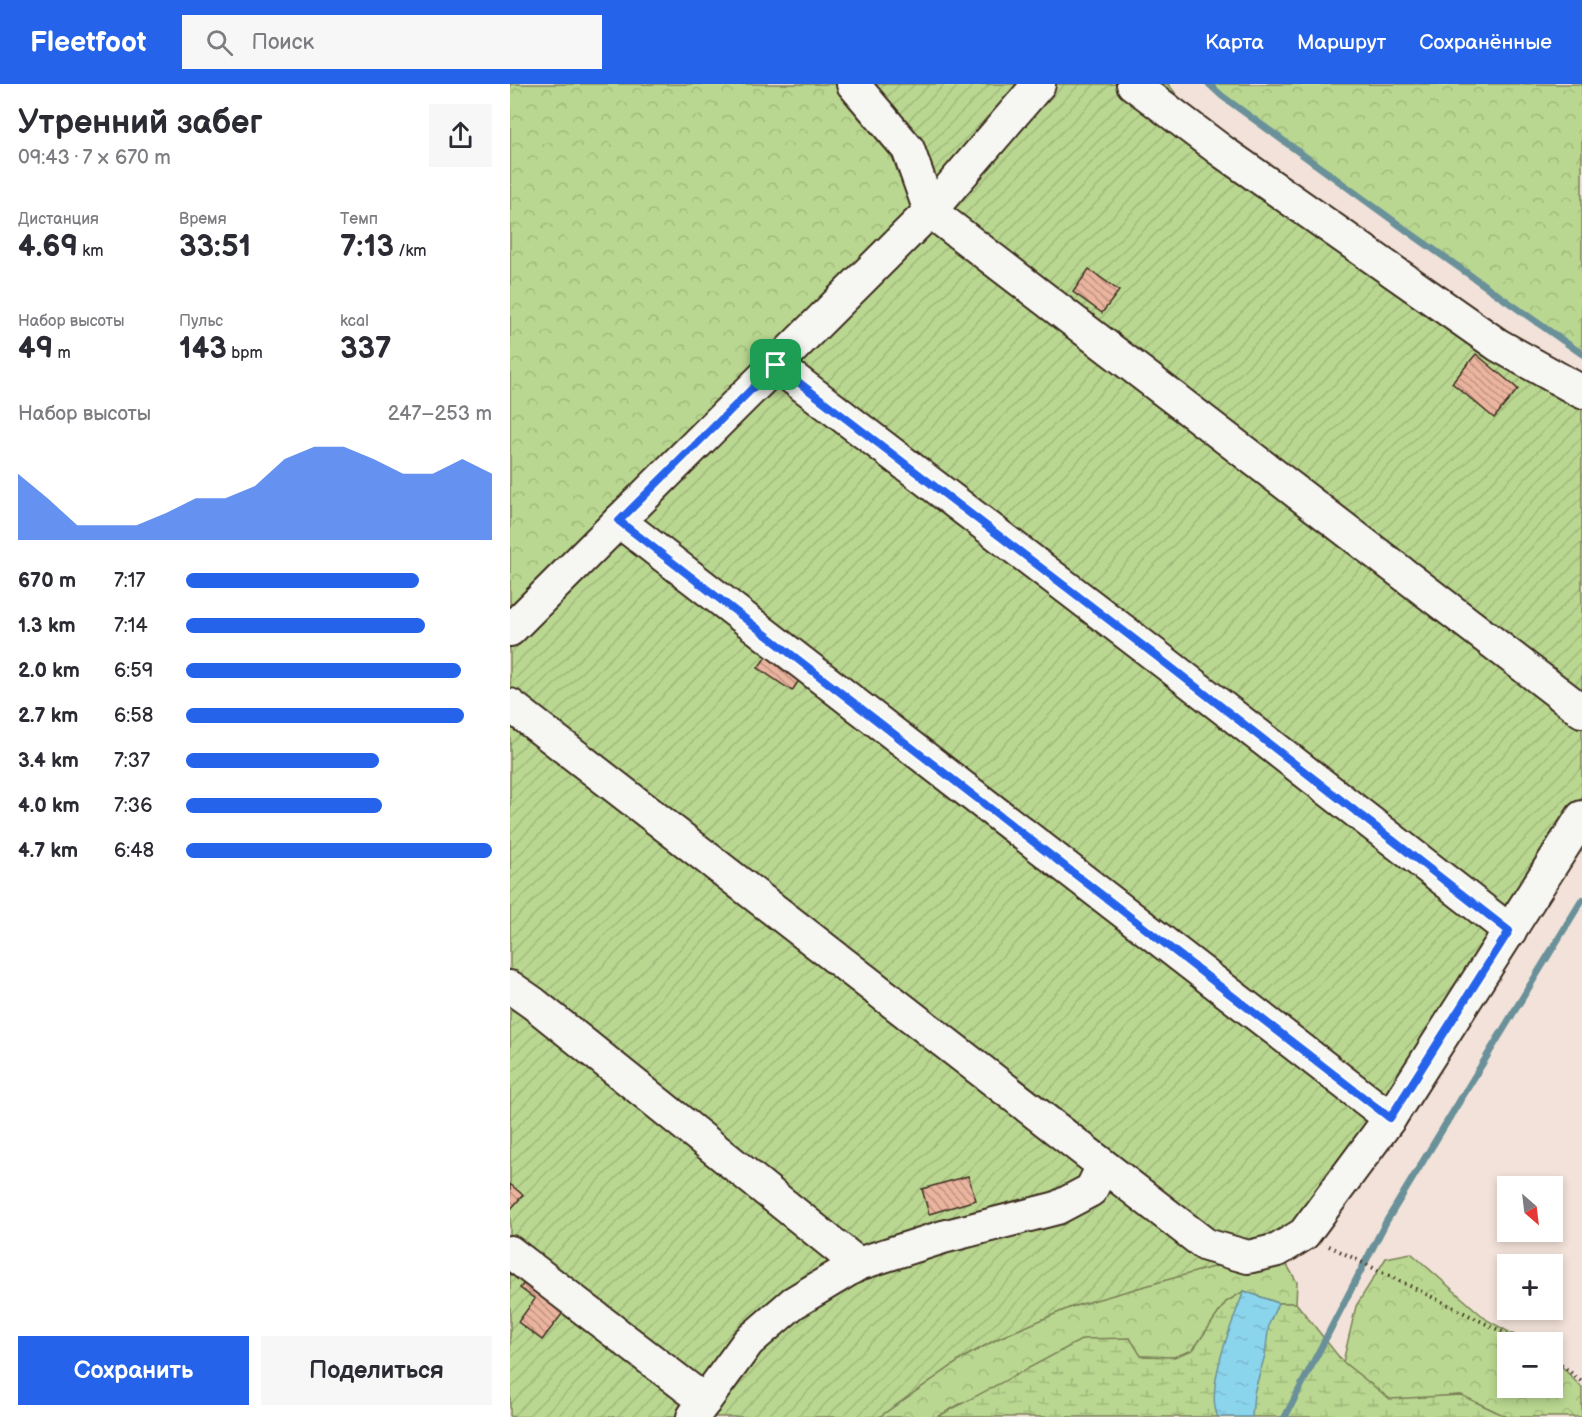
<!DOCTYPE html>
<html lang="ru">
<head>
<meta charset="utf-8">
<style>
  :root { --surface:#fff; --page:#f7f7f7; --text:#2b2b33; --muted:#7c7c81; --accent:#2563eb }
  body { margin:0; font-family:"Balsamiq Sans",sans-serif; background:var(--page); color:var(--text); height:100vh; display:flex; flex-direction:column; font-size:22px; white-space:nowrap }
  * { box-sizing:border-box; margin:0 }
  p { font-size:20px; color:var(--muted) }
  .icon { flex:none; width:33px; height:33px; fill:none; stroke:currentColor; stroke-width:2; stroke-linecap:round; stroke-linejoin:round }
  .map { position:relative; flex:1; overflow:hidden }
  .drawer { display:flex; flex-direction:column; background:var(--surface); width:510px }
  .drawer>* { flex:none }
  .needle { width:39px; rotate:152deg }
  .tools { position:absolute; left:987px; top:1092px; display:grid; gap:12px }
  .tools a { display:grid; place-items:center; width:66px; height:66px; border-radius:0px; background:var(--surface); box-shadow:0 3px 9px #0003; font-size:30px }
  .pin { position:absolute; display:grid; place-items:center; width:51px; height:51px; color:#fff; margin:-26px; border-radius:12px; box-shadow:0 3px 9px #0006 }
  .round { display:grid; place-items:center; flex:none; width:63px; height:63px; border-radius:0px; background:var(--page) }
  .summary { display:flex; align-items:center; justify-content:space-between; height:102px; padding:0 18px }
  h1 { font-size:33px; font-weight:700; line-height:45px }
  .figures { display:grid; grid-template-columns:repeat(3,1fr); gap:9px; height:102px; padding:6px 18px }
  .figures div { display:grid; align-content:center }
  .figures b { font-size:30px; font-weight:700 }
  .figures small { font-size:16px; font-weight:400 }
  .figures p { font-size:16px }
  .chart { height:168px; padding:12px 18px }
  .chart p { display:flex; justify-content:space-between }
  .chart svg { width:100%; height:108px; margin-top:6px; fill:var(--accent); opacity:.7 }
  .cta { display:flex; gap:12px; margin-top:auto; padding:12px 18px }
  .cta a { flex:1; height:69px; border-radius:0px; background:var(--accent); color:#fff; font-size:24px; font-weight:700; line-height:69px; text-align:center }
  .cta a+a { background:var(--page); color:var(--text) }
  ul { padding:0 18px; list-style:none; font-size:20px }
  li { display:grid; grid-template-columns:96px 72px 1fr; align-items:center; height:45px }
  li i { height:15px; border-radius:8px; background:var(--accent) }
  header { display:flex; align-items:center; gap:36px; box-sizing:border-box; height:84px; padding:0 30px; background:var(--accent); color:#fff }
  header strong { font-size:28px }
  nav { display:flex; gap:33px; margin-inline-start:auto; font-size:21px }
  .search { width:420px; height:54px; background:var(--page); display:flex; align-items:center; gap:15px; box-sizing:border-box; padding:0 21px; border-radius:0px; color:var(--muted); font-size:22px }
  main { display:flex; flex:1; min-height:0 }
  .map>svg:first-child { display:block }
  .forest { fill:url(#forest-crowns); stroke:#7a8057; stroke-width:1.5 }
  .wetland { fill:url(#wetland-marsh); stroke:#7a8057; stroke-width:1.5 }
  .garden { fill:url(#garden-furrows); stroke:#7a8057; stroke-width:1.5 }
  .water { fill:url(#water-ripples); stroke:#6b919a; stroke-width:1.5 }
  .lines { fill:none; stroke-linecap:round; stroke-linejoin:round }
  .stream { stroke:#6b919a; stroke-width:7 }
  .building { fill:url(#building-back-hatch); stroke:#3b2a1e; stroke-width:1.5 }
  .minor-casing { stroke:#3b2a1e; stroke-width:36 }
  .path { stroke:#3b2a1e; stroke-width:4; stroke-dasharray:1.5 4.5; stroke-linecap:butt }
  .minor { stroke:#f6f6f2; stroke-width:32 }
  .route-casing { stroke:#fff; stroke-width:12 }
  .route { stroke:#2563eb; stroke-width:8 }
</style>
</head>
<body>
<header>
<strong>Fleetfoot</strong>
<div class="search"><svg class="icon" aria-label="search" viewBox="0 0 24 24"><circle cx="10" cy="10" r="6"/><path d="M15 15l6 6"/></svg>Поиск</div>
<nav><a>Карта</a><a>Маршрут</a><a>Сохранённые</a></nav>
</header>
<main>
<section class="drawer">
<div class="summary"><div><h1>Утренний забег</h1><p>09:43 · 7 × 670 m</p></div><a class="round"><svg class="icon" aria-label="share" viewBox="0 0 24 24"><path d="M12 15V3M7 8l5-5 5 5M5 13v7h14v-7"/></svg></a></div>
<div class="figures">
<div><p>Дистанция</p><b>4.69<small> km</small></b></div>
<div><p>Время</p><b>33:51</b></div>
<div><p>Темп</p><b>7:13<small> /km</small></b></div>
</div>
<div class="figures">
<div><p>Набор высоты</p><b>49<small> m</small></b></div>
<div><p>Пульс</p><b>143<small> bpm</small></b></div>
<div><p>kcal</p><b>337</b></div>
</div>
<div class="chart"><p><span>Набор высоты</span>247–253 m</p>
<svg viewBox="0 0 160 44" preserveAspectRatio="none"><path d="M0 44V17L10 27L20 38L30 38L40 38L50 33L60 27L70 27L80 22L90 11L100 6L110 6L120 11L130 17L140 17L150 11L160 17V44z"/></svg>
</div>
<ul>
<li><b>670 m</b>7:17<i style="width:76%"></i></li>
<li><b>1.3 km</b>7:14<i style="width:78%"></i></li>
<li><b>2.0 km</b>6:59<i style="width:90%"></i></li>
<li><b>2.7 km</b>6:58<i style="width:91%"></i></li>
<li><b>3.4 km</b>7:37<i style="width:63%"></i></li>
<li><b>4.0 km</b>7:36<i style="width:64%"></i></li>
<li><b>4.7 km</b>6:48<i style="width:100%"></i></li>
</ul>
<div class="cta"><a>Сохранить</a><a>Поделиться</a></div>
</section>
<div class="map">
<svg width="1072" height="1333" viewBox="0 0 1072 1333">
  <defs>
    <pattern id="forest-crowns" width="20" height="18" patternUnits="userSpaceOnUse" patternTransform="scale(1.5)"><rect width="20" height="18" fill="#b9d790"/><path d="M2 6a3 3 0 1 1 6 0M12 15a3 3 0 1 1 6 0" fill="none" stroke="#a0b97c"/></pattern>
    <pattern id="wetland-marsh" width="20" height="14" patternUnits="userSpaceOnUse" patternTransform="scale(1.5)"><rect width="20" height="14" fill="#b9d790"/><path d="M1 5h8M5 5V1M11 12h8M15 12V8" fill="none" stroke="#a0b97c"/></pattern>
    <pattern id="garden-furrows" width="10" height="10" patternUnits="userSpaceOnUse" patternTransform="scale(1.5)"><rect width="10" height="10" fill="#b9d790"/><path d="M-1 1l2-2M0 10L10 0M9 11l2-2" fill="none" stroke="#a0b97c"/></pattern>
    <pattern id="water-ripples" width="26" height="14" patternUnits="userSpaceOnUse" patternTransform="scale(1.5)"><rect width="26" height="14" fill="#8bd5ec"/><path d="M2 4q2-2 4 0t4 0M15 11q2-2 4 0t4 0" fill="none" stroke="#79b7ca"/></pattern>
    <pattern id="building-back-hatch" width="6" height="6" patternUnits="userSpaceOnUse" patternTransform="scale(1.5)"><rect width="6" height="6" fill="#eab49e"/><path d="M-1 5l2 2M0 0l6 6M5-1l2 2" fill="none" stroke="#bf9380"/></pattern>
  </defs>
  <rect width="100%" height="100%" fill="#f2e2d9"/>
  <filter id="ink" filterUnits="userSpaceOnUse"><feTurbulence type="fractalNoise" baseFrequency=".0167" numOctaves="2"/><feDisplacementMap in="SourceGraphic" scale="12" xChannelSelector="R" yChannelSelector="G"/><feConvolveMatrix kernelMatrix="1 2 1 2 8 2 1 2 1" color-interpolation-filters="sRGB"/></filter>
  <g filter="url(#ink)">
    <g class="forest">
      <polygon points="0,0 343,0 420,127 0,546"/>
      <polygon points="699,0 1072,0 1072,270 903,151 712,12"/>
      <polygon points="768,1166 787,1198 786,1219 768,1219 734,1207 716,1218 683,1266 664,1273 631,1272 450,1320 427,1333 369,1333 456,1272 489,1254 561,1223 637,1200"/>
      <polygon points="901,1169 977,1236 1017,1258 998,1258 998,1304 1042,1304 1043,1273 1072,1304 1072,1333 997,1333 951,1311 880,1316 833,1278 846,1222 876,1174"/>
    </g>
    <polygon class="wetland" points="734,1207 768,1219 786,1219 833,1278 880,1315 951,1311 997,1333 427,1333 573,1255 620,1254 631,1272 664,1273 683,1266 716,1218"/>
    <polygon class="garden" points="343,0 658,0 713,68 1072,308 1072,733 794,1150 738,1173 561,1223 489,1254 456,1272 369,1333 0,1333 0,546 420,127"/>
    <path class="water" d="M734 1207 768 1219 759 1240 755 1271 744 1309 742 1333H708C694 1305 723 1236 734 1207Z"/>
    <g class="lines">
      <g class="stream">
        <polyline points="699,0 712,12 903,151 1072,270"/>
        <polyline points="775,1333 876,1138 1072,816"/>
      </g>
    </g>
    <g class="building">
      <polygon points="579,185 609,207 592,229 563,208"/>
      <polygon points="966,270 1008,305 984,334 942,299"/>
      <polygon points="262,564 295,587 282,607 248,584"/>
      <polygon points="458,1092 466,1116 419,1130 412,1105"/>
      <polygon points="0,1100 13,1111 0,1126"/>
      <polygon points="24,1186 63,1216 32,1256 8,1238 25,1215 10,1204"/>
    </g>
    <g class="lines">
      <defs>
        <g id="minor">
          <polyline points="343,0 398,65 420,127 1072,627"/>
          <polyline points="623,0 713,68 988,261 1072,308"/>
          <polyline points="266,281 658,581 1000,847"/>
          <polyline points="109,437 880,1034"/>
          <polyline points="0,546 420,127 529,0"/>
          <polyline points="0,621 696,1161 738,1173 768,1166 794,1150 880,1034 1072,733"/>
          <polyline points="0,903 23,919 348,1180"/>
          <polyline points="0,1168 195,1317"/>
          <polyline points="183,1333 238,1258 283,1219 348,1180 433,1153 547,1124 581,1106 593,1082"/>
        </g>
      </defs>
      <use href="#minor" class="minor-casing"/>
      <g class="path">
        <polyline points="819,1162 1013,1258"/>
        <polyline points="1042,1273 1072,1298"/>
      </g>
      <use href="#minor" class="minor"/>
    </g>
  </g>
  <g class="lines" filter="url(#ink)">
    <defs>
      <polygon id="route" points="266,281 658,581 999,847 880,1034 109,437"/>
    </defs>
    <use href="#route" class="route-casing"/>
    <use href="#route" class="route"/>
  </g>
</svg>
<div class="tools">
<a><svg class="needle" viewBox="-14 -14 28 28"><path d="M0-13l5 13h-10z" fill="#e53935"/><path d="M0 13l5-13h-10z" fill="#7c7c81"/></svg></a>
<a>+</a>
<a>−</a>
</div>
<div class="pin" style="left:266px;top:281px;background:#1e9e55"><svg class="icon" aria-label="arrive" viewBox="0 0 24 24"><path d="M6 21V4h12l-3 4 3 4H6"/></svg></div>
</div>
</main>
</body>
</html>
